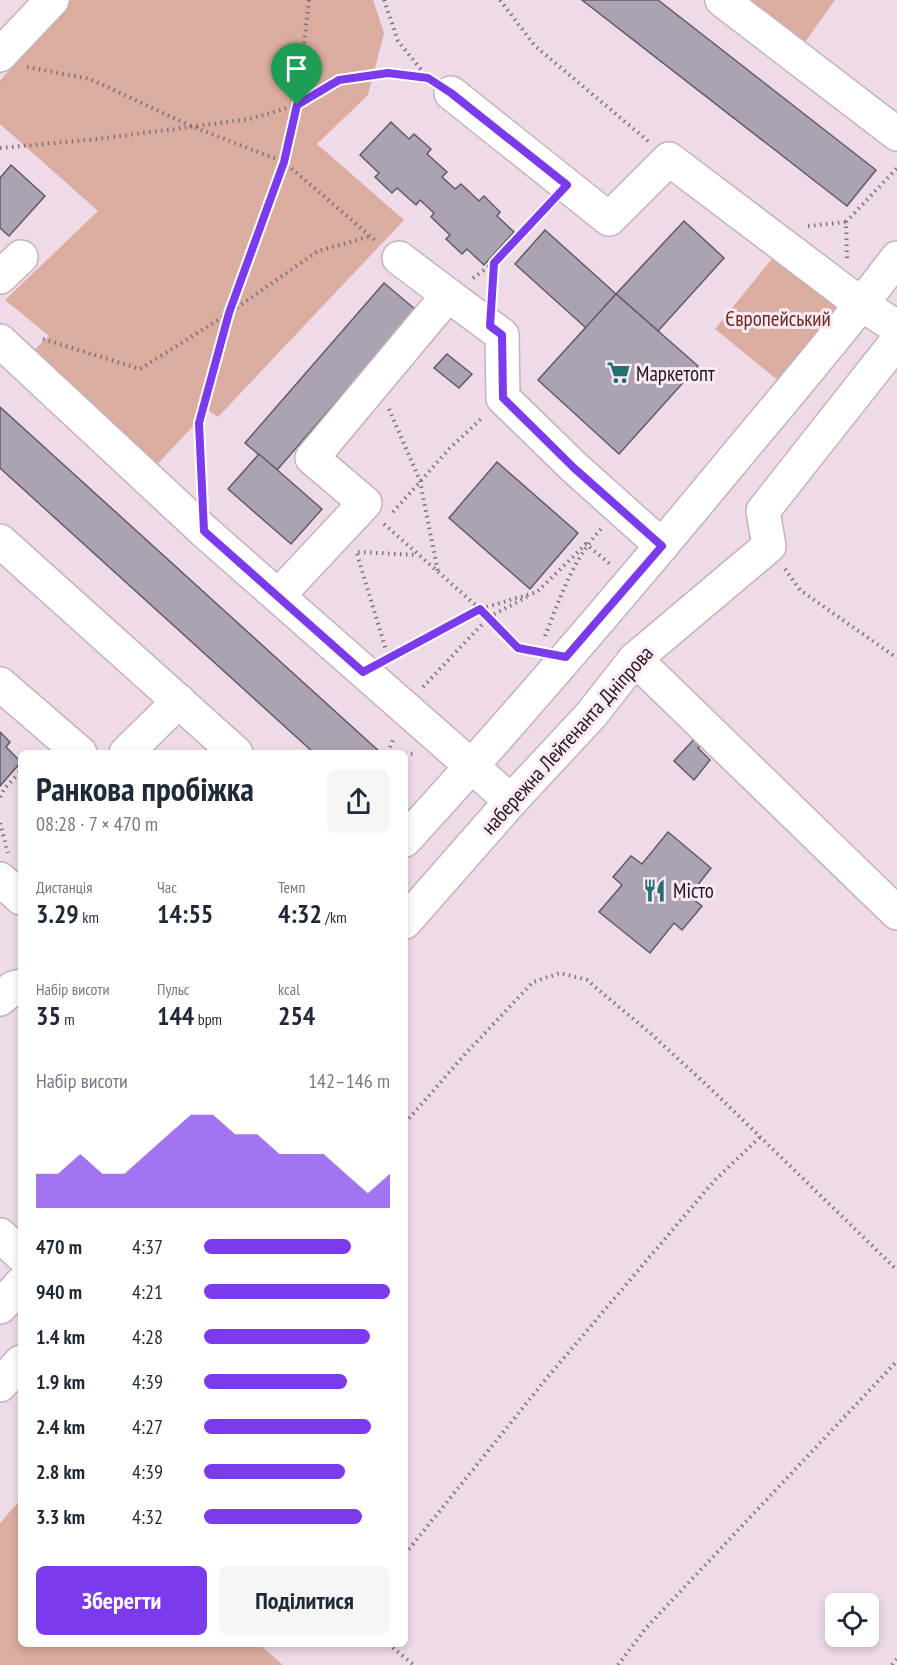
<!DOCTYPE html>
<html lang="uk">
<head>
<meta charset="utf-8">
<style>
  :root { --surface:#fff; --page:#f6f6f7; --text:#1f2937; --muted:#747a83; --accent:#7c3aed }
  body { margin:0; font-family:"PT Sans Narrow",sans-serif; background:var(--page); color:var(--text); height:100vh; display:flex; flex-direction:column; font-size:22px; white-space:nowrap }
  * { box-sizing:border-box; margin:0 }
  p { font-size:20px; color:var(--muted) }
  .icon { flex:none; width:33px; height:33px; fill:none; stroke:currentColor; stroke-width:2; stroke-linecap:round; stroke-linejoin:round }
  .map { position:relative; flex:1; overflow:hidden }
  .side { position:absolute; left:18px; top:750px; width:390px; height:897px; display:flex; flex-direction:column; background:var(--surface); border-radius:9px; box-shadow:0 3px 9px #0003 }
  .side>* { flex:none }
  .controls { position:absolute; left:825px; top:1593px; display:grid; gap:12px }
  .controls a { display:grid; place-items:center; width:54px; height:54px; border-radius:9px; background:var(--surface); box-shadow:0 3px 9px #0003; font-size:30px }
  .pin { position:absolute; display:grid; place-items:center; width:51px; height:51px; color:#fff; margin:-62px -26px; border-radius:50% 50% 50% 0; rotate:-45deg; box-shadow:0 0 6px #0007 }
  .pin .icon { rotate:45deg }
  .round { display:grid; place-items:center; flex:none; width:63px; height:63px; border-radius:9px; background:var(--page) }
  .headline { display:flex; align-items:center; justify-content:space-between; height:102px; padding:0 18px }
  h1 { font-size:33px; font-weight:700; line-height:45px }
  .metrics { display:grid; grid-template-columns:repeat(3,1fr); gap:9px; height:102px; padding:6px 18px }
  .metrics div { display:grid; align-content:center }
  .metrics b { font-size:26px; font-weight:700 }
  .metrics small { font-size:16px; font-weight:400 }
  .metrics p { font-size:16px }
  .chart { height:168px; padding:12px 18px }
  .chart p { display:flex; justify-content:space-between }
  .chart svg { width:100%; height:108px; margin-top:6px; fill:var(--accent); opacity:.7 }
  .action { display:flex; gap:12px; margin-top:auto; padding:12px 18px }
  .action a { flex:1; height:69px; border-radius:9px; background:var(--accent); color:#fff; font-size:24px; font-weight:700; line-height:69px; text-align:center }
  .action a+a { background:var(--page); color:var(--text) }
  ul { padding:0 18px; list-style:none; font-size:20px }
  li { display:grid; grid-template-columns:96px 72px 1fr; align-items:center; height:45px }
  li i { height:15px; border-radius:8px; background:var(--accent) }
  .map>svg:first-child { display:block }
  .green { fill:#dbaca0 }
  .building { fill:#aba2b2; stroke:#625968; stroke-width:1.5 }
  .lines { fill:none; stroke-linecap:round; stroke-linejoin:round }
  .minor-casing { stroke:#c4b2bd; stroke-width:36 }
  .major-casing { stroke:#c4b2bd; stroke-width:36 }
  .path { stroke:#7d7279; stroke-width:4; stroke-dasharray:1.5 4.5; stroke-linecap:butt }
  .minor { stroke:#fff; stroke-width:33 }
  .major { stroke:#fff; stroke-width:33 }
  .route-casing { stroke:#fff; stroke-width:12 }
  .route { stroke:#7c3aed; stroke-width:8 }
  .labels { text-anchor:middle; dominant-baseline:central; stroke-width:6; stroke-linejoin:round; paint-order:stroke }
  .park-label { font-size:21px; fill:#6f2b1a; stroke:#fbe9f5 }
  .poi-label { font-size:21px; fill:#1f191d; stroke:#fbe9f5; text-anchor:start }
  .street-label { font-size:21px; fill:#1f191d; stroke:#fbe9f5 }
</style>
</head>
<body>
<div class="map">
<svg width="897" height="1665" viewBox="0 0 897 1665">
  <rect width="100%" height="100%" fill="#eedbe7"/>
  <g class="green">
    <polygon points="71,0 373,0 384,33 368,95 317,144 404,220 218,417 208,410 151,471 25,358 49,336 5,300 98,211 0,124 0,81"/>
    <polygon points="722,0 835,0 795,56"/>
    <polygon points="775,255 840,308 780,382 715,329"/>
    <polygon points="21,1499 21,1644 259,1644 283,1665 0,1665 0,1523"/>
  </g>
  <g class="building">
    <polygon points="582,0 658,0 876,170 847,206"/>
    <polygon points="391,122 409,139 414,134 431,149 427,154 447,172 442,177 455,189 461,184 479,201 484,196 500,212 497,216 514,232 484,265 467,249 462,254 446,239 450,235 431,217 434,213 420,200 416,205 397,188 392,193 375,177 379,173 360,155"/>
    <polygon points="11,165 45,196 9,236 0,228 0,178"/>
    <polygon points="684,221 724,258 658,331 616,294"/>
    <polygon points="545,230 616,294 586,328 515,264"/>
    <polygon points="384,283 416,310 277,470 245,443"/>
    <polygon points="616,294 698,366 619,454 538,380"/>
    <polygon points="447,354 472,374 459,388 434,368"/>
    <polygon points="0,407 381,753 314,753 0,468"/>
    <polygon points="259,454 322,509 291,544 228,489"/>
    <polygon points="497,462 578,533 530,589 449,518"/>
    <polygon points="0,732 10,742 6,747 21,762 0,786"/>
    <polygon points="697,736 703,742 698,748 710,760 694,780 674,761"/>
    <polygon points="668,832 711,868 689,896 702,906 682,930 674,923 650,953 599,912 622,885 613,877 631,856 642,864"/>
  </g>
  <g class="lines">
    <defs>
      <g id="minor">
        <polyline points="722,0 897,134"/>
        <polyline points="0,55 52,0"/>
        <polyline points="451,93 609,219 669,159 862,305 897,327"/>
        <polyline points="0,277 21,257"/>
        <polyline points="448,295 502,335 503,398 575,468 662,546"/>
        <polyline points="0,341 204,531 511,801"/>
        <polyline points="0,541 236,753"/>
        <polyline points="278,596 365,503 312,458 448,295 399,258"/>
        <polyline points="635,659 897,913"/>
        <polyline points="0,684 80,753"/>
        <polyline points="126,753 179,701"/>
        <path d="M405 840C516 718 623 593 728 466 785 397 844 329 897 258"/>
        <polyline points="0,879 21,898"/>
        <polyline points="0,999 13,988 21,986"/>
        <polyline points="0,1235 21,1255"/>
        <polyline points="0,1307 21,1284"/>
      </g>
      <g id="major">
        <polyline points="405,922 511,801 591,715 635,659 769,546 763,511 897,341"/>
        <polyline points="0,1385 21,1362"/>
      </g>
    </defs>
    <use href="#minor" class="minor-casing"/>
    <use href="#major" class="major-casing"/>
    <g class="path">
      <polyline points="309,0 297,105 284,162 377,242"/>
      <polyline points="384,0 398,41 427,77"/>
      <polyline points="500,0 535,46 648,141"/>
      <polyline points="27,67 90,79 191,126 284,162 229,313 199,423 202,490"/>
      <polyline points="0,148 98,139 250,119 297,105 339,80 388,73 427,78"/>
      <polyline points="808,226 846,222"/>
      <polyline points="847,258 846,222 897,168"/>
      <polyline points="473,278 494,263"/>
      <polyline points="492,293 494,263 547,207"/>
      <polyline points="43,339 140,369 229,313 318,251 368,237"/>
      <polyline points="389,409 420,481 438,572"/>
      <polyline points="393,512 449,449 483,417"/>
      <polyline points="384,524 480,609 518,648 534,651"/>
      <polyline points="358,552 417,555"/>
      <polyline points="357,554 386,650"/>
      <polyline points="785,569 800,590 897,658"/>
      <path d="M545 636C560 598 573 559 601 529"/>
      <polyline points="391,657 480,609 537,592 586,544 610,564"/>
      <polyline points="423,687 489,617 527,597"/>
      <polyline points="388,753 394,737"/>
      <polyline points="405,755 414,753"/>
      <polyline points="0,797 4,789 21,771"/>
      <polyline points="0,823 8,853"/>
      <polyline points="405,1123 467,1052 533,982 560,973 587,980 650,1033 711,1089 897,1270"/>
      <polyline points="405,1554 546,1379 714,1181 760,1137"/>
      <polyline points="388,1644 414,1665"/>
      <polyline points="618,1665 646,1628 897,1361"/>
      <polyline points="892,1665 897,1659"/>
    </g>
    <use href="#minor" class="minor"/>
    <use href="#major" class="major"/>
  </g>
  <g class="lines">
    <defs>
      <polygon id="route" points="388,73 428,78 451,93 567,185 494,263 490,326 502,335 503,398 574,468 662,546 566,657 518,648 480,609 363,672 204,531 199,423 229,313 284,162 297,105 339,80"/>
    </defs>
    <use href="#route" class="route-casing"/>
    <use href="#route" class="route"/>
  </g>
  <defs>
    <symbol id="supermarket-bare" viewBox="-9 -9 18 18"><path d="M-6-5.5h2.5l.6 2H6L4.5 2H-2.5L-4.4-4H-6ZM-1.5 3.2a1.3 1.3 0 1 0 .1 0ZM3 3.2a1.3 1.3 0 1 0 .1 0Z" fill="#236f71" stroke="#fbe9f5" stroke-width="2.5" paint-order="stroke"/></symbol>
    <symbol id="restaurant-bare" viewBox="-9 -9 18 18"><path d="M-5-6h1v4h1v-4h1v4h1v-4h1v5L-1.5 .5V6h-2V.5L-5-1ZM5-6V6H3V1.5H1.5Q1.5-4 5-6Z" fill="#236f71" stroke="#fbe9f5" stroke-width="2.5" paint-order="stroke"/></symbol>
  </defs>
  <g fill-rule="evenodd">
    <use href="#supermarket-bare" x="602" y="356" width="33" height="33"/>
    <use href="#restaurant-bare" x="638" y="874" width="33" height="33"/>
  </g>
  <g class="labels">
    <g class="park-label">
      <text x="778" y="318">Європейський</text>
    </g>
    <g class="poi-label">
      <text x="636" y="373">Маркетопт</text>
      <text x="673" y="890">Місто</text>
    </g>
    <g class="street-label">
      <text transform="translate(567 740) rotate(-48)">набережна Лейтенанта Дніпрова</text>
    </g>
  </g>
</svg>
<div class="controls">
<a><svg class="icon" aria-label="locate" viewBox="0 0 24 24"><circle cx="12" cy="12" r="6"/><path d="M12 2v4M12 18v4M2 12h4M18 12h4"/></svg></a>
</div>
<div class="pin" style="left:297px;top:105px;background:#1e9e55"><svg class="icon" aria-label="arrive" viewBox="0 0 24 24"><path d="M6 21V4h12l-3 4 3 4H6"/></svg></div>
<section class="side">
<div class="headline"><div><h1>Ранкова пробіжка</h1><p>08:28 · 7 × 470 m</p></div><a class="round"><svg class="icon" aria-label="share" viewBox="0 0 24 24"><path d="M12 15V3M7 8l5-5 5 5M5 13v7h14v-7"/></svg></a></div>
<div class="metrics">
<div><p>Дистанція</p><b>3.29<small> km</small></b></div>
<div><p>Час</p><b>14:55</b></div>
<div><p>Темп</p><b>4:32<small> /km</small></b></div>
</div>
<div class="metrics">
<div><p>Набір висоти</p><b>35<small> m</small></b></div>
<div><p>Пульс</p><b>144<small> bpm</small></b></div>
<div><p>kcal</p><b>254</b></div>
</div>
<div class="chart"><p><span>Набір висоти</span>142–146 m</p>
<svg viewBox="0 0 160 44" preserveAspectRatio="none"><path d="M0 44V30L10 30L20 22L30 30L40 30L50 22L60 14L70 6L80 6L90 14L100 14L110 22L120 22L130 22L140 30L150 38L160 30V44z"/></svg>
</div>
<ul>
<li><b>470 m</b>4:37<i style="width:79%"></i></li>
<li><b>940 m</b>4:21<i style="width:100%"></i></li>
<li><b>1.4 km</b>4:28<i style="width:89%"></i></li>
<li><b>1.9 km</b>4:39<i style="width:77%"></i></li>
<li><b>2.4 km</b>4:27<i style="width:90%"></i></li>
<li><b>2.8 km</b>4:39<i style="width:76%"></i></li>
<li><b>3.3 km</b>4:32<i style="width:85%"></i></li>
</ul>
<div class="action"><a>Зберегти</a><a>Поділитися</a></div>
</section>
</div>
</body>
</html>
